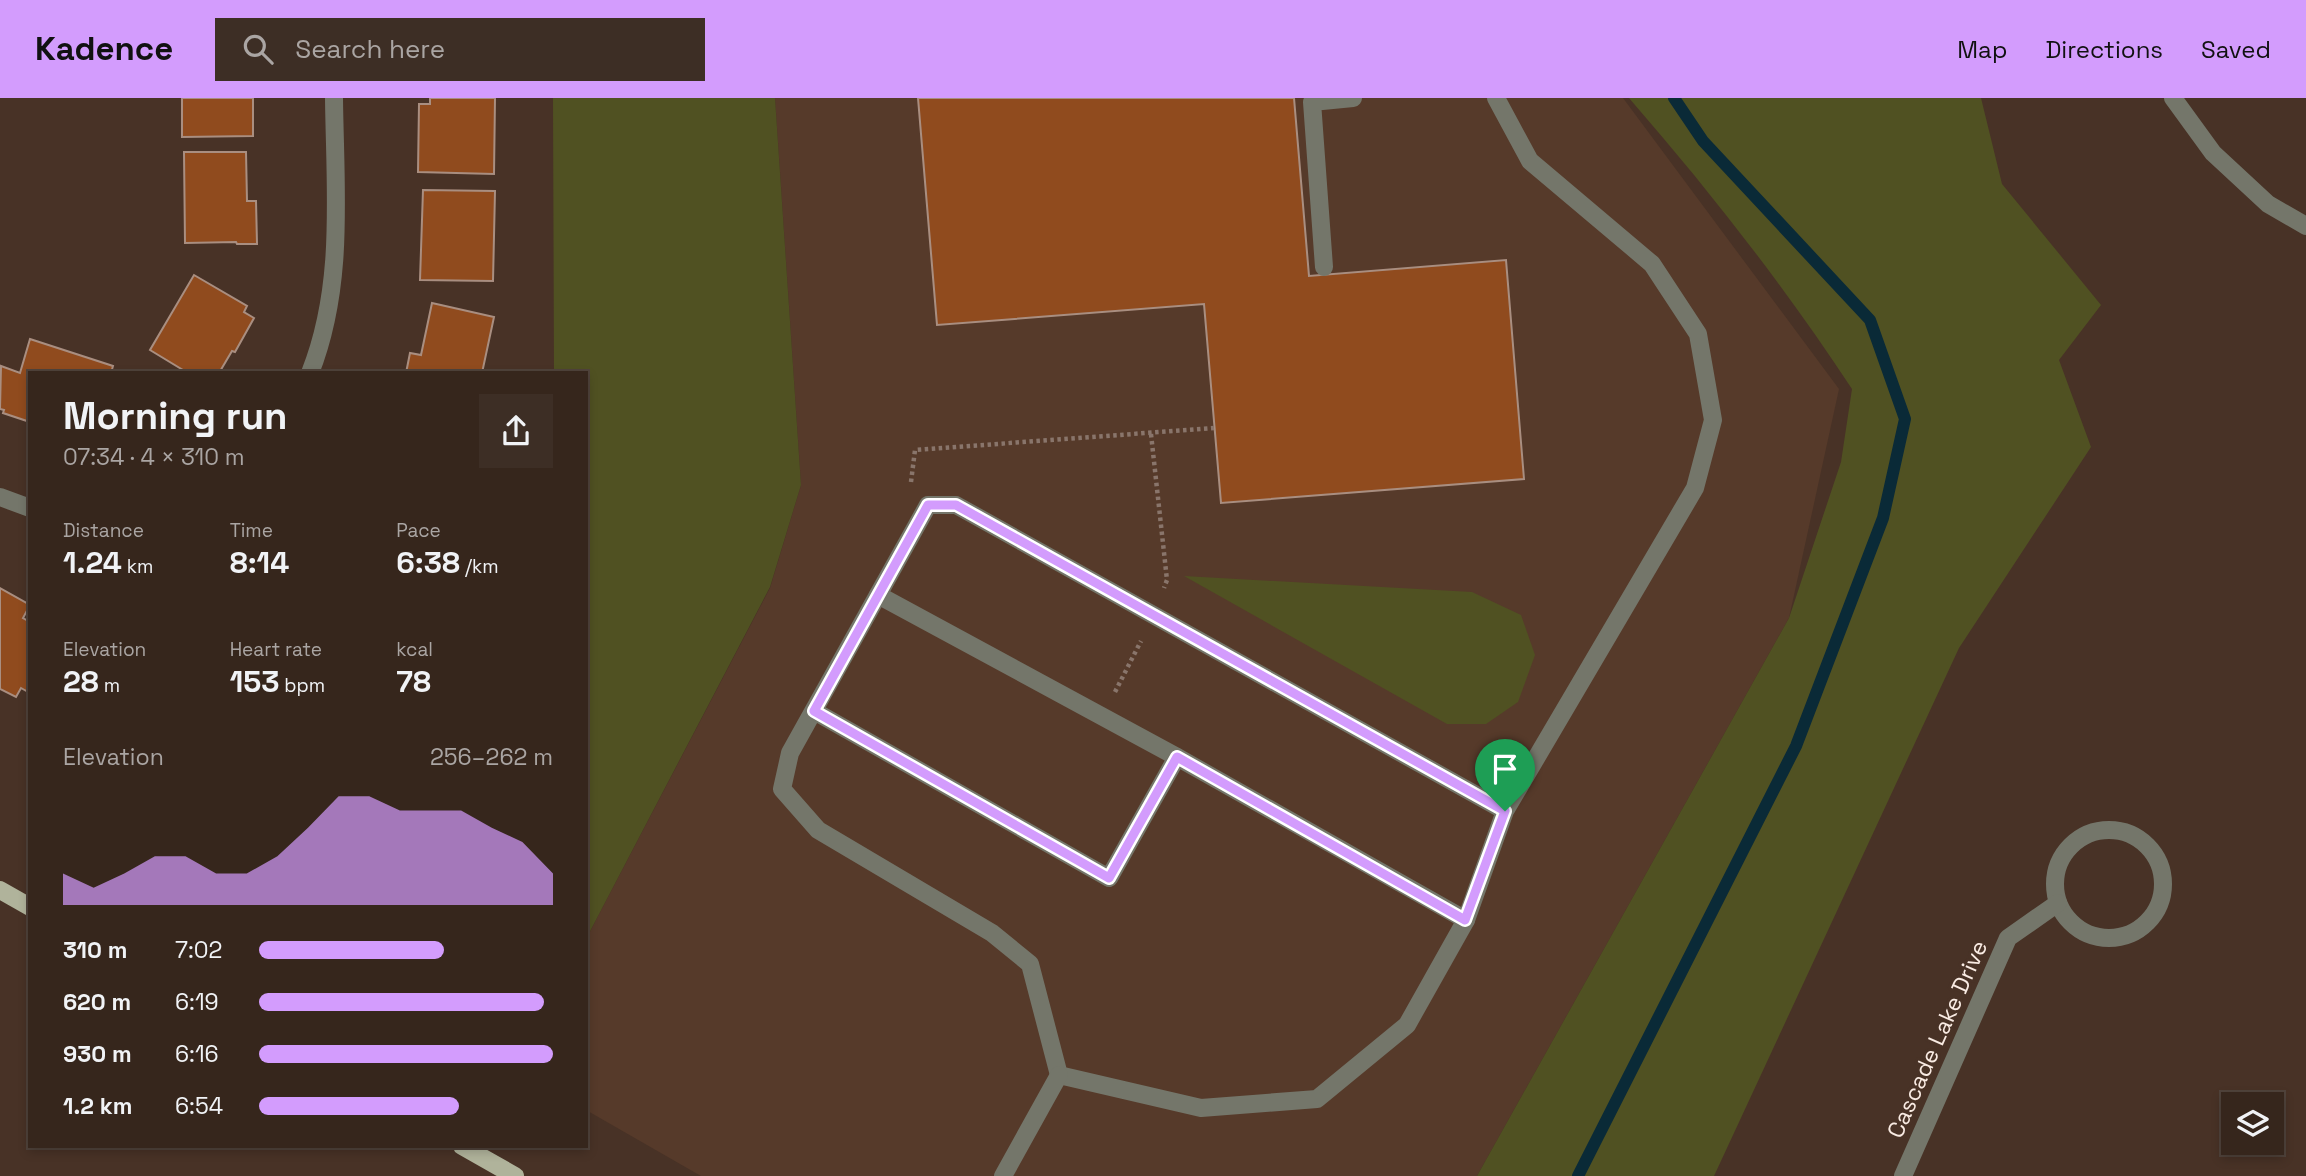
<!DOCTYPE html>
<html lang="en">
<head>
<meta charset="utf-8">
<style>
  :root { --surface:#36261c; --page:#3d2e25; --text:#f1f3f6; --muted:#aaa5a3; --line:#50433b; --accent:#d39cfd }
  body { margin:0; font-family:"Space Grotesk",sans-serif; background:var(--page); color:var(--text); height:100vh; display:flex; flex-direction:column; font-size:26px; white-space:nowrap }
  * { box-sizing:border-box; margin:0 }
  p { font-size:23px; color:var(--muted) }
  .icon { flex:none; width:38px; height:38px; fill:none; stroke:currentColor; stroke-width:2; stroke-linecap:round; stroke-linejoin:round }
  .map { position:relative; flex:1; overflow:hidden }
  .panel { position:absolute; left:28px; top:273px; width:560px; height:777px; display:flex; flex-direction:column; background:var(--surface); border-radius:0px; box-shadow:0 4px 10px #0003,0 0 0 2px var(--line) }
  .panel>* { flex:none }
  .buttons { position:absolute; left:2221px; top:994px; display:grid; gap:14px }
  .buttons a { display:grid; place-items:center; width:63px; height:63px; border-radius:0px; background:var(--surface); box-shadow:0 4px 10px #0003,0 0 0 2px var(--line); font-size:35px }
  .pin { position:absolute; display:grid; place-items:center; width:60px; height:60px; color:#fff; margin:-72px -30px; border-radius:50% 50% 50% 0; rotate:-45deg; box-shadow:0 0 7px #0007 }
  .pin .icon { rotate:45deg }
  .round { display:grid; place-items:center; flex:none; width:74px; height:74px; border-radius:0px; background:var(--page) }
  .summary { display:flex; align-items:center; justify-content:space-between; height:119px; padding:0 35px }
  h1 { font-size:38px; font-weight:700; line-height:52px }
  .metrics { display:grid; grid-template-columns:repeat(3,1fr); gap:10px; height:119px; padding:7px 35px }
  .metrics div { display:grid; align-content:center }
  .metrics b { font-size:30px; font-weight:700 }
  .metrics small { font-size:19px; font-weight:400 }
  .metrics p { font-size:19px }
  .chart { height:196px; padding:14px 35px }
  .chart p { display:flex; justify-content:space-between }
  .chart svg { width:100%; height:126px; margin-top:7px; fill:var(--accent); opacity:.7 }
  ul { padding:0 35px; list-style:none; font-size:23px }
  li { display:grid; grid-template-columns:112px 84px 1fr; align-items:center; height:52px }
  li i { height:18px; border-radius:9px; background:var(--accent) }
  header { display:flex; align-items:center; gap:42px; box-sizing:border-box; height:98px; padding:0 35px; background:var(--accent); color:#111 }
  header strong { font-size:33px }
  nav { display:flex; gap:38px; margin-inline-start:auto; font-size:24px }
  .search { width:490px; height:63px; background:var(--page); display:flex; align-items:center; gap:18px; box-sizing:border-box; padding:0 24px; border-radius:0px; color:var(--muted); font-size:26px }
  .map>svg:first-child { display:block }
  .built { fill:#563a2a }
  .green { fill:#505122 }
  .lines { fill:none; stroke-linecap:round; stroke-linejoin:round }
  .stream { stroke:#0a2a37; stroke-width:12 }
  .building { fill:#904b1e; stroke:#a98e80; stroke-width:2 }
  .path { stroke:#89756b; stroke-width:4.5; stroke-dasharray:3.5 3.5; stroke-linecap:butt }
  .lane { stroke:#74766a; stroke-width:18 }
  .street { stroke:#74766a; stroke-width:18 }
  .primary { stroke:#b0b39b; stroke-width:18 }
  .route-casing { stroke:#fff; stroke-width:14 }
  .route { stroke:#d39cfd; stroke-width:9 }
  .labels { text-anchor:middle; dominant-baseline:central; stroke-width:6; stroke-linejoin:round; paint-order:stroke }
  .street-label { font-size:23px; fill:#f9ebe3; stroke:#483226 }
</style>
</head>
<body>
<header>
<strong>Kadence</strong>
<div class="search"><svg class="icon" aria-label="search" viewBox="0 0 24 24"><circle cx="10" cy="10" r="6"/><path d="M15 15l6 6"/></svg>Search here</div>
<nav><a>Map</a><a>Directions</a><a>Saved</a></nav>
</header>
<div class="map">
<svg width="2306" height="1078" viewBox="0 0 2306 1078">
  <rect width="100%" height="100%" fill="#483226"/>
  <polygon class="built" points="775,0 1623,0 1839,291 1789,520 1477,1078 701,1078 586,1012 586,841 770,490 801,387"/>
  <g class="green">
    <polygon points="553,0 775,0 801,387 770,489 586,841 586,275 554,275"/>
    <path d="M1629 0H1981L2002 86 2101 207 2059 262 2091 349 1959 550 1714 1078H1477L1789 520 1841 364 1852 291C1785 189 1709 92 1629 0Z"/>
    <polygon points="1184,478 1472,494 1521,517 1535,557 1518,604 1486,626 1447,626"/>
  </g>
  <g class="lines">
    <polyline class="stream" points="1578,1078 1796,648 1883,420 1905,321 1870,222 1703,43 1674,0"/>
  </g>
  <g class="building">
    <polygon points="182,0 253,0 253,38 182,39"/>
    <polygon points="430,0 495,0 494,76 418,74 419,6 430,6"/>
    <polygon points="918,0 1294,0 1309,178 1506,162 1524,381 1221,405 1204,206 937,227"/>
    <polygon points="184,54 246,54 247,103 256,103 257,146 237,146 236,144 185,145"/>
    <polygon points="423,92 495,93 493,183 420,182"/>
    <polygon points="194,177 247,208 244,214 254,220 235,254 232,253 219,275 188,275 150,252"/>
    <polygon points="432,205 494,219 482,275 406,275 410,255 421,257"/>
    <polygon points="30,241 113,268 111,275 30,275 30,324 3,315 4,312 0,311 1,268 20,275"/>
    <polygon points="0,490 30,507 23,520 30,524 30,595 21,590 16,599 0,591"/>
  </g>
  <g class="lines">
    <g class="path">
      <polyline points="1151,336 1167,482 1164,490"/>
      <polyline points="911,384 915,352 1214,330"/>
      <polyline points="1115,594 1141,543"/>
    </g>
    <g class="lane">
      <polyline points="1496,0 1530,63 1652,166 1698,236 1713,322 1695,390 1505,713 1466,822 1407,927 1317,1001 1201,1010 1059,977 1030,866 992,835 818,732 782,691 790,655 928,407 956,407 1505,713"/>
      <polyline points="1324,169 1312,4 1353,0"/>
      <polyline points="878,497 1177,659 1466,822"/>
      <polyline points="814,613 1109,780 1177,659"/>
      <polyline points="1003,1078 1059,977"/>
    </g>
    <g class="street">
      <polyline points="2173,0 2213,55 2268,106 2306,128"/>
      <path d="M310 275C345 187 335 92 334 0"/>
      <polyline points="0,399 30,410"/>
      <circle cx="2109" cy="786" r="54"/>
      <polyline points="1903,1078 2008,840 2058,805"/>
    </g>
    <g class="primary">
      <polyline points="0,792 30,809"/>
      <polyline points="462,1048 515,1078"/>
    </g>
  </g>
  <g class="lines">
    <defs>
      <polygon id="route" points="928,407 956,407 1505,713 1465,822 1177,659 1109,780 814,613"/>
    </defs>
    <use href="#route" class="route-casing"/>
    <use href="#route" class="route"/>
  </g>
  <g class="labels">
    <g class="street-label">
      <text transform="translate(1937 941) rotate(-66)">Cascade Lake Drive</text>
    </g>
  </g>
</svg>
<div class="buttons">
<a><svg class="icon" aria-label="layers" viewBox="0 0 24 24"><path d="M12 4l9 5-9 5-9-5zM3 14l9 5 9-5"/></svg></a>
</div>
<div class="pin" style="left:1505px;top:713px;background:#1e9e55"><svg class="icon" aria-label="arrive" viewBox="0 0 24 24"><path d="M6 21V4h12l-3 4 3 4H6"/></svg></div>
<section class="panel">
<div class="summary"><div><h1>Morning run</h1><p>07:34 · 4 × 310 m</p></div><a class="round"><svg class="icon" aria-label="share" viewBox="0 0 24 24"><path d="M12 15V3M7 8l5-5 5 5M5 13v7h14v-7"/></svg></a></div>
<div class="metrics">
<div><p>Distance</p><b>1.24<small> km</small></b></div>
<div><p>Time</p><b>8:14</b></div>
<div><p>Pace</p><b>6:38<small> /km</small></b></div>
</div>
<div class="metrics">
<div><p>Elevation</p><b>28<small> m</small></b></div>
<div><p>Heart rate</p><b>153<small> bpm</small></b></div>
<div><p>kcal</p><b>78</b></div>
</div>
<div class="chart"><p><span>Elevation</span>256–262 m</p>
<svg viewBox="0 0 160 44" preserveAspectRatio="none"><path d="M0 44V33L10 38L20 33L30 27L40 27L50 33L60 33L70 27L80 17L90 6L100 6L110 11L120 11L130 11L140 17L150 22L160 33V44z"/></svg>
</div>
<ul>
<li><b>310 m</b>7:02<i style="width:63%"></i></li>
<li><b>620 m</b>6:19<i style="width:97%"></i></li>
<li><b>930 m</b>6:16<i style="width:100%"></i></li>
<li><b>1.2 km</b>6:54<i style="width:68%"></i></li>
</ul>
</section>
</div>
</body>
</html>
